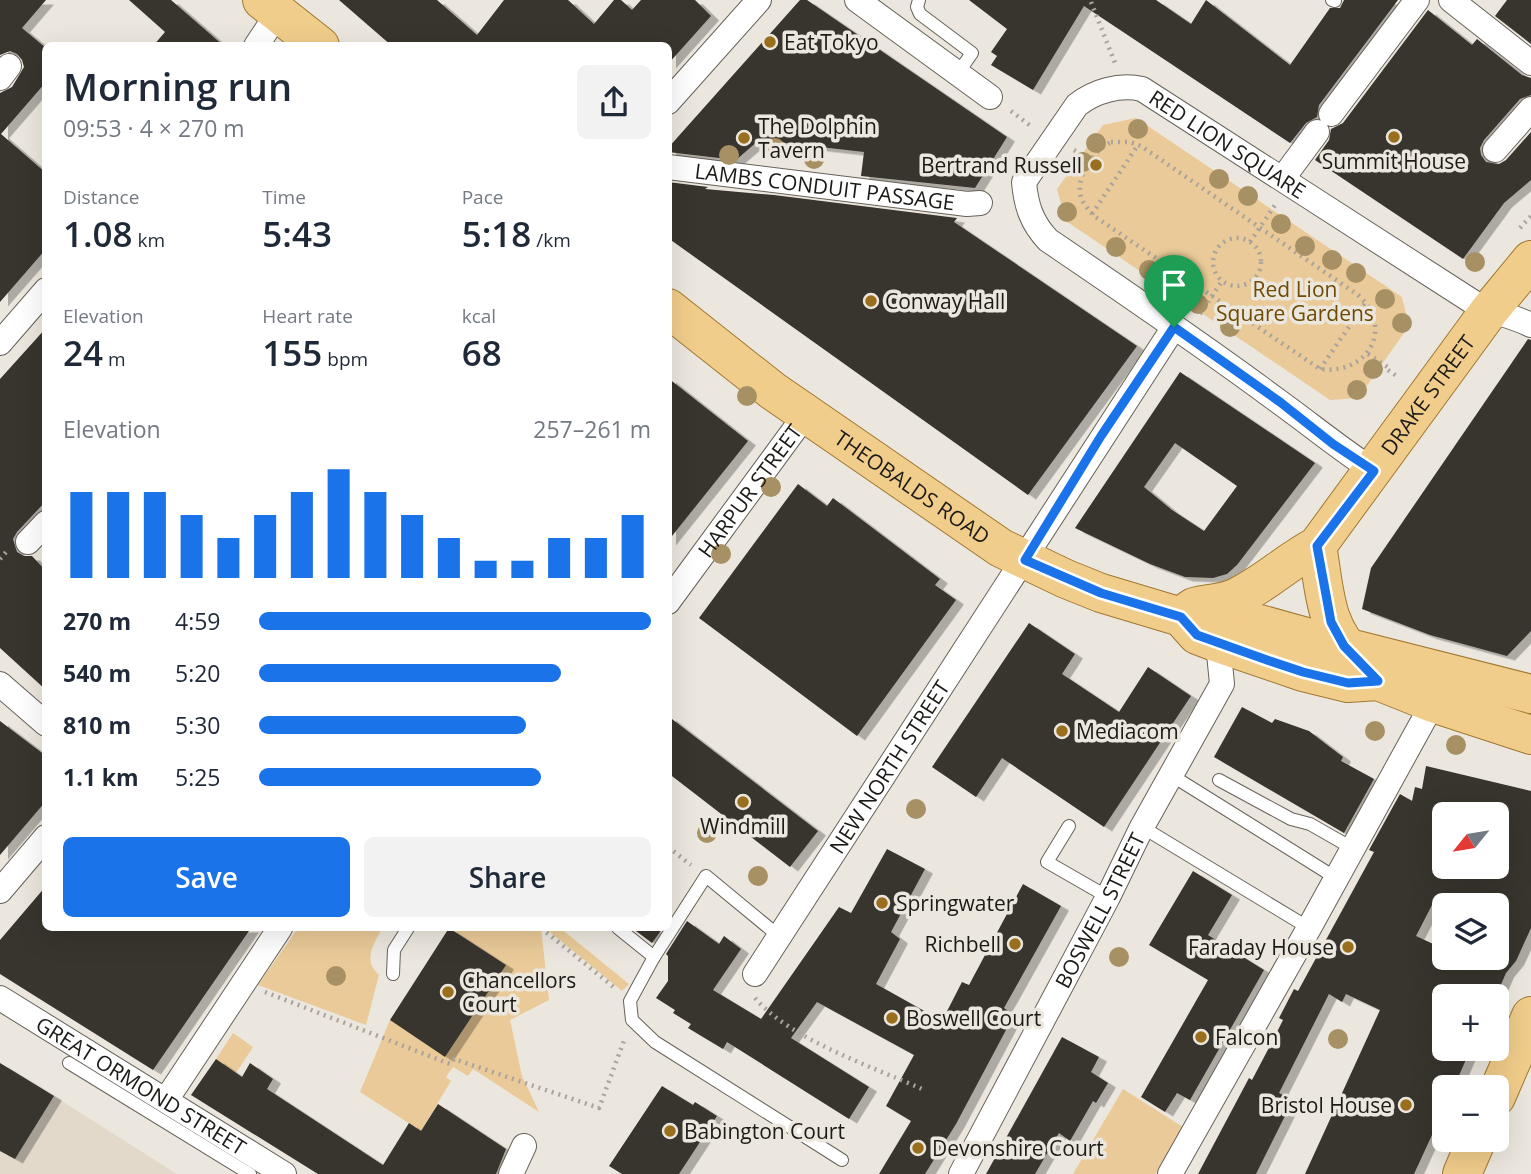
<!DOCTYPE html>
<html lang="en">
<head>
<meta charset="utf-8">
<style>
  :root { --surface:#fff; --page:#f2f2f3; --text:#1f2937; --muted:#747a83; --accent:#1a73e8 }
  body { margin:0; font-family:"Open Sans",sans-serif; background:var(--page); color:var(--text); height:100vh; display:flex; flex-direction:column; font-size:26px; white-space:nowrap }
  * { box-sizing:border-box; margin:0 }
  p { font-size:23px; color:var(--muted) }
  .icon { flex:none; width:38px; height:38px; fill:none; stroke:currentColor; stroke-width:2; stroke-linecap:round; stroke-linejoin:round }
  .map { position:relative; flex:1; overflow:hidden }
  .panel { position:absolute; left:42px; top:42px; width:630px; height:889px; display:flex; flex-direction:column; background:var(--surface); border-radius:10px; box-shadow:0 7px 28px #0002 }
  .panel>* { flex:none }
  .needle { width:46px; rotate:240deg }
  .fabs { position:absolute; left:1432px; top:802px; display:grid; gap:14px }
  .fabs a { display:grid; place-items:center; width:77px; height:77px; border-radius:10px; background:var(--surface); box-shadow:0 7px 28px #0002; font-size:35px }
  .pin { position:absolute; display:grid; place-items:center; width:60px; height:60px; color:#fff; margin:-72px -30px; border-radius:50% 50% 50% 0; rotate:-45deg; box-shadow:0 0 7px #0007 }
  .pin .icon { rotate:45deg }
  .round { display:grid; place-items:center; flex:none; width:74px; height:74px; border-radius:10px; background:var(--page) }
  .summary { display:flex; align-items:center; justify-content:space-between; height:119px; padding:0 21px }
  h1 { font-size:38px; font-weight:600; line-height:52px }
  .figures { display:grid; grid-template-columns:repeat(3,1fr); gap:10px; height:119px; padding:7px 21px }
  .figures div { display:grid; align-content:center }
  .figures b { font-size:35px; font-weight:600 }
  .figures small { font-size:19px; font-weight:400 }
  .figures p { font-size:19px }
  .chart { height:196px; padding:14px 21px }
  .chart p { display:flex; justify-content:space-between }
  .chart svg { width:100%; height:126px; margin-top:7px; stroke:var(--accent); stroke-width:6 }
  .button { display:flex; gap:14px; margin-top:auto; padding:14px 21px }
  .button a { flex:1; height:80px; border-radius:10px; background:var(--accent); color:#fff; font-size:28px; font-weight:600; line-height:80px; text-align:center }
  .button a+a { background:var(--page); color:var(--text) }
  ul { padding:0 21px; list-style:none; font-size:23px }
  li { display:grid; grid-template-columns:112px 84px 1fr; align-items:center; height:52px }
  li i { height:18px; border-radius:9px; background:var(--accent) }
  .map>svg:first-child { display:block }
  .built { fill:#e3d9cb }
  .green { fill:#eaca98 }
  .building { fill:#38342e; fill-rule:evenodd; filter:url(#shadow) }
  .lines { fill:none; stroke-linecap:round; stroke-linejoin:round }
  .lane-casing { stroke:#66615a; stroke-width:14 }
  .street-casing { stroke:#66615a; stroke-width:26 }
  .primary-casing { stroke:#a07830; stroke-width:40 }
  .path { stroke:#a8a49d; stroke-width:4.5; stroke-dasharray:2 5; stroke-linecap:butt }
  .lane { stroke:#fff; stroke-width:12 }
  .street { stroke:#fff; stroke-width:24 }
  .primary { stroke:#f1cd8b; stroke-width:38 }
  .tree { fill:#a79164 }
  .route-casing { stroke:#fff; stroke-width:14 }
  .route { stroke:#1a73e8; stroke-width:9 }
  .poi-dot { fill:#996e1c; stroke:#ece7de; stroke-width:2.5 }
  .labels { text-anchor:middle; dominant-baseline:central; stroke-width:7; stroke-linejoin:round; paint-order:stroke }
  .poi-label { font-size:21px; fill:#1c1a17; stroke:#ece7de; text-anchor:start }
  .street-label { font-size:21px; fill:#1c1a17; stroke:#ece7de }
  .park-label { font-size:21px; fill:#6e4b00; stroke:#ece7de }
</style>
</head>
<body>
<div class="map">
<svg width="1531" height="1174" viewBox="0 0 1531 1174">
  <defs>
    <filter id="shadow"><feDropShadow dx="8" dy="4.5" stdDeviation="0" flood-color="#0004"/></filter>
  </defs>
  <rect width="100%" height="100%" fill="#ece7de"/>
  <polygon class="built" points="0,1063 54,1096 177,1174 0,1174"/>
  <g class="green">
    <polygon points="1136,118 1402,297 1409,326 1358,398 1330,400 1066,221 1057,189 1103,125"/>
    <path d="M298 928H382C374 945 362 959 379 975L366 1025 258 985Z"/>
    <polygon points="449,928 541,928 549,1000 510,1020 522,1076 539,1112 473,1069 468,1076 453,1067 446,1077 451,1081 421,1131 360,1092 390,1020 505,965"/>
    <polygon points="545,928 560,928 629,984 622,991"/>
    <polygon points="233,1033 253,1047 236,1073 216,1059"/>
    <polygon points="1123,1089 1183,1127 1155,1174 1073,1174"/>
  </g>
  <g class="building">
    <polygon points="0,0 46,0 22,28 46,48 46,82 1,134 46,173 46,249 0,302 0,93 12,87 24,67 22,60 17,54 10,51 0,55"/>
    <polygon points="129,0 171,0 224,46 153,46 165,32"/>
    <polygon points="339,0 437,0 477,35 504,0 568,0 594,24 614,0 621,0 632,10 641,0 695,0 711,16 668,64 668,46 392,46"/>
    <polygon points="800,0 807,0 1007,137 975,188 861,176 864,152 759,140 736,160 668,152 668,148"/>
    <polygon points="969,0 1156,0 1191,24 1206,0 1290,65 1330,8 1340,8 1344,0 1398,0 1319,105 1317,117 1306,123 1290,143 1084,6 1033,90 991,65 997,56 991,52 1007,29"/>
    <polygon points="1507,0 1531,0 1531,44 1495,16"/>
    <polygon points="1428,10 1472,45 1477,39 1522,75 1531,78 1531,95 1520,99 1484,140 1480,148 1481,155 1486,162 1499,164 1506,160 1531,132 1531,180 1504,203 1463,259 1315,160 1329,140 1331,129 1343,123"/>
    <polygon points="668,182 708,187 705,189 774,195 957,218 954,222 1137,346 1028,495 668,238"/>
    <polygon points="46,328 46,501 17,532 13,539 17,552 24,556 32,556 46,571 46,690 0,648 0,379"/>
    <polygon points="1528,339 1531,340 1531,631 1507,656 1430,635 1362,609 1371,568"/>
    <path d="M1180 372 1315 463 1237 565 1227 574 1213 578 1185 577 1150 564 1075 528ZM1175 443 1237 486 1204 531 1172 510 1144 487Z"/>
    <polygon points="668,378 748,441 668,541"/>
    <polygon points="798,484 827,506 833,498 940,579 935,585 956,600 857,736 699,618"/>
    <polygon points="1029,623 1075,654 1062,674 1119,712 1148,667 1191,696 1104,827 1002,758 976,797 932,767"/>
    <polygon points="1242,707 1272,723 1275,719 1309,731 1343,757 1341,761 1374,779 1344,833 1214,757"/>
    <polygon points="668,716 818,831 790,867 668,773"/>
    <polygon points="0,721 46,756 46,801 0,855"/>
    <path d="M1426 766 1531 791V928L1516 961 1506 973 1496 996H1444V1048H1471L1454 1087H1444V1109L1414 1174H1305L1380 1010 1346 994 1342 1002 1329 994 1279 1093 1293 1100 1256 1174H1198L1249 1078 1252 1080 1273 1040 1283 1020 1279 1018 1294 989 1298 991 1374 852 1369 850 1400 794 1412 801 1415 787 1422 789ZM1444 814H1496V866H1444ZM1432 905H1496V957H1444V949L1416 936Z"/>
    <polygon points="887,849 925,869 891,932 900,939 876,984 942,1021 962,982 969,985 1023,884 1061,906 1004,1008 1014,1015 956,1124 925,1174 879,1174 911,1121 886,1106 914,1055 817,1002 791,1038 869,1087 849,1119 727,1042 723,1049 688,1028 691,1024 673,1013 675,1010 656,998 668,981 668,956 666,954 687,921 719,944 724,936 741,949 713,990 761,1019 839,907 851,913"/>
    <polygon points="1193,871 1232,895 1208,935 1264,970 1190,1100 1177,1093 1165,1112 1141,1097 1208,980 1149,945"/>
    <polygon points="46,886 46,928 251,928 153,1070 0,974 0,940"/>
    <polygon points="449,928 506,965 445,1057 390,1020"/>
    <polygon points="632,928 663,928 652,943"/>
    <polygon points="1062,1037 1099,1057 1091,1072 1108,1083 1096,1103 1093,1101 1070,1141 1059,1133 1035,1174 986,1174"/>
    <polygon points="216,1059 242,1077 250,1063 273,1079 267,1089 383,1165 409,1123 421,1131 438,1104 506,1149 496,1174 318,1174 191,1095"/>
    <polygon points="0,1063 54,1096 15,1159 0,1151"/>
    <polygon points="662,1086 693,1105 695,1102 717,1116 679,1174 622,1174 609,1166"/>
  </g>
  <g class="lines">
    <defs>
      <g id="lane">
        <polyline points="919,0 917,7 920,14 972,53 958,73"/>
        <polyline points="1332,0 1335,1"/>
        <polyline points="1171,775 1336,878"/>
        <polyline points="1219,780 1291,819 1310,824 1352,848"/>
        <polyline points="1069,826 1047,862 1108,897"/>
        <polyline points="1142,827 1309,928"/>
        <polyline points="618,928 654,957"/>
        <polyline points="780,937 706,876 654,957 630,1001 632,1020 655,1042 842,1160"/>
        <polyline points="393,974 394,950 408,928"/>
        <polyline points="69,1063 250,1174"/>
      </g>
      <g id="street">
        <polyline points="857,0 990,97"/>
        <polyline points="1451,0 1531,63"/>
        <polyline points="256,46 278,13"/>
        <polyline points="0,78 9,66"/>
        <polyline points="668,102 759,0"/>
        <polyline points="1331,114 1417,0"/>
        <polyline points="1495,150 1531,109"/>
        <path id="s1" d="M668 167 967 204 980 203"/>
        <polyline points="1283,178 1317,132"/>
        <polyline points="0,343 46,290"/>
        <path id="s2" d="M1374 471C1340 449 1310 424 1278 401 1203 345 1126 293 1048 240 1032 223 1026 206 1024 182L1077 105C1095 91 1119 84 1142 89L1476 304C1494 313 1513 316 1531 325"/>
        <polyline points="28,542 46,523"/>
        <path id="s3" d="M668 602 806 414"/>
        <polyline points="0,684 46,724"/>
        <polyline points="0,891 46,837"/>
        <path id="s4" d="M755 974 1174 327"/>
        <path id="s5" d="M0 998 284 1174"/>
        <polyline points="166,1100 280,928"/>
        <polyline points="511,1174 524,1146"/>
        <path id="s6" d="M961 1174 1108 897 1142 827 1222 684 1218 643"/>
        <polyline points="1170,1174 1309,928 1433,703"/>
      </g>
      <g id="primary">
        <polyline points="262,0 320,46"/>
        <path id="s7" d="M668 308 773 391 1001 548 1066 579 1101 593 1181 617 1197 635 1218 643 1303 672 1348 683 1378 681 1433 703 1531 735"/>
        <path d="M1317 546C1325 589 1323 627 1358 659"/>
        <polyline points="1211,605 1238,618 1321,641 1531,694"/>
        <path id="s8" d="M1181 617C1185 614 1190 609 1194 607 1208 602 1222 605 1237 597 1266 583 1288 561 1317 546L1489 311 1531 260"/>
        <polyline points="1496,1097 1531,1016"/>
        <polyline points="1462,1174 1477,1139"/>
      </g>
    </defs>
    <use href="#lane" class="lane-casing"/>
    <use href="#street" class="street-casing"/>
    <use href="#primary" class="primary-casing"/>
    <g class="path">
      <polyline points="1091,2 1115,63"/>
      <polyline points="1011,111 1032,127"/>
      <path d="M1111 142H1130L1141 146 1358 295C1395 328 1368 375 1320 369L1094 216C1088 209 1081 202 1080 192 1078 172 1095 150 1111 142Z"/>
      <polyline points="1074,150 1090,160"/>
      <polyline points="1092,214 1138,145"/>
      <polyline points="1520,228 1531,216"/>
      <circle cx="1237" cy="262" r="24"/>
      <polyline points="1250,242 1275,205"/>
      <polyline points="1200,314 1222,281"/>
      <polyline points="1368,354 1389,368"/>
      <polyline points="1320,369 1366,302"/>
      <polyline points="1388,370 1398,377"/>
      <polyline points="0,559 7,551"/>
      <polyline points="668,847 691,865"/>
      <polyline points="541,928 616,989"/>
      <polyline points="265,992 450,1064 454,1059 599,1108 625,1038"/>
      <path d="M755 998C791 1040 871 1066 922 1089"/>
    </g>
    <use href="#lane" class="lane"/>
    <use href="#street" class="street"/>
    <use href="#primary" class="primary"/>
  </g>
  <g class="tree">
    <circle cx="1138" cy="129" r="10"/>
    <circle cx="1096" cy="143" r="10"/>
    <circle cx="775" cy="148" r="10"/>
    <circle cx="729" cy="155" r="10"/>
    <circle cx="814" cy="159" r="10"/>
    <circle cx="1083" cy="162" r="10"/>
    <circle cx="1219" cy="179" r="10"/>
    <circle cx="1248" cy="196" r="10"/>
    <circle cx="1067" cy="212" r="10"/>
    <circle cx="1281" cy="224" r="10"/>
    <circle cx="1305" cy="246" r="10"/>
    <circle cx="1116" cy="247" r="10"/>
    <circle cx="1332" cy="260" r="10"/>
    <circle cx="1475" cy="262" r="10"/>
    <circle cx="1149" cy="270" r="10"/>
    <circle cx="1356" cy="273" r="10"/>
    <circle cx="1385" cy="299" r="10"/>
    <circle cx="1198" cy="304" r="10"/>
    <circle cx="1402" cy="323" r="10"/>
    <circle cx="1230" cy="327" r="10"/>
    <circle cx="1373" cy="369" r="10"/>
    <circle cx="1357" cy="390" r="10"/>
    <circle cx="747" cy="396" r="10"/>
    <circle cx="771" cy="487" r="10"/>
    <circle cx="721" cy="554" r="10"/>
    <circle cx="1375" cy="731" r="10"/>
    <circle cx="1456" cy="745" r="10"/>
    <circle cx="916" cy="809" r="10"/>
    <circle cx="707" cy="833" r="10"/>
    <circle cx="758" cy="876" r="10"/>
    <circle cx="1119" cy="957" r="10"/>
    <circle cx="336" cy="976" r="10"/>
    <circle cx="1338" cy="1039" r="10"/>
  </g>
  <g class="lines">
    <defs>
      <polygon id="route" points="1174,327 1280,402 1333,444 1374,471 1317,546 1331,622 1344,646 1378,681 1348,683 1303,672 1267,660 1197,635 1181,617 1101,593 1025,560 1101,436"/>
    </defs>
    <use href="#route" class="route-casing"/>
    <use href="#route" class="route"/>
  </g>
  <g class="poi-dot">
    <circle cx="770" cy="42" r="7"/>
    <circle cx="1394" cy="137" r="7"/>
    <circle cx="744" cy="138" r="7"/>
    <circle cx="1096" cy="165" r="7"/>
    <circle cx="871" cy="301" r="7"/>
    <circle cx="1062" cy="731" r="7"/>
    <circle cx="743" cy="802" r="7"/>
    <circle cx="882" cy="903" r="7"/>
    <circle cx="1015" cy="944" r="7"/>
    <circle cx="1348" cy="947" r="7"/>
    <circle cx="448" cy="992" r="7"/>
    <circle cx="892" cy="1018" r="7"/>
    <circle cx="1201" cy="1037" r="7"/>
    <circle cx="1406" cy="1105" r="7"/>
    <circle cx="670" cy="1131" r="7"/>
    <circle cx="918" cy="1148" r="7"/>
  </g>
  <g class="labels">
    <g class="poi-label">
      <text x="784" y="42">Eat Tokyo</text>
      <text x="758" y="126">The Dolphin<tspan x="758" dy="24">Tavern</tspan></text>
      <text x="1394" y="161" text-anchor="middle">Summit House</text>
      <text x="1082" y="165" text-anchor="end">Bertrand Russell</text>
      <text x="885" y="301">Conway Hall</text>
      <text x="1076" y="731">Mediacom</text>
      <text x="743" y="826" text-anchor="middle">Windmill</text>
      <text x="896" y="903">Springwater</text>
      <text x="1001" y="944" text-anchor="end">Richbell</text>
      <text x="1334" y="947" text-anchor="end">Faraday House</text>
      <text x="462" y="980">Chancellors<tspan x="462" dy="24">Court</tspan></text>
      <text x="906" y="1018">Boswell Court</text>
      <text x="1215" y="1037">Falcon</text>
      <text x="1392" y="1105" text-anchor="end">Bristol House</text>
      <text x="684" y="1131">Babington Court</text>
      <text x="932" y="1148">Devonshire Court</text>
    </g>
    <g class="street-label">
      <text stroke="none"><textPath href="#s2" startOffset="728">RED LION SQUARE</textPath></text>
      <text stroke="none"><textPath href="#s1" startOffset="158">LAMBS CONDUIT PASSAGE</textPath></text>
      <text stroke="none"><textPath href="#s8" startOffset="343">DRAKE STREET</textPath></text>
      <text stroke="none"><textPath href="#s7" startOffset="303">THEOBALDS ROAD</textPath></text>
      <text stroke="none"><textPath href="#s3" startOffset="138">HARPUR STREET</textPath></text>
      <text stroke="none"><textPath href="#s4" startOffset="247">NEW NORTH STREET</textPath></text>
      <text stroke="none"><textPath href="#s6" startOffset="298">BOSWELL STREET</textPath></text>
      <text stroke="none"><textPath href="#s5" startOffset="166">GREAT ORMOND STREET</textPath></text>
    </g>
    <g class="park-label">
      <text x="1295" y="289">Red Lion<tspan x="1295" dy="24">Square Gardens</tspan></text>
    </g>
  </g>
</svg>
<div class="fabs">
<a><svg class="needle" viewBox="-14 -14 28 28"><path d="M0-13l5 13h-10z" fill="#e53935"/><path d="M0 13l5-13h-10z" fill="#747a83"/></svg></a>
<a><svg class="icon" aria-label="layers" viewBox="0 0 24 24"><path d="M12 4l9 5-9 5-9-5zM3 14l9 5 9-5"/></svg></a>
<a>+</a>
<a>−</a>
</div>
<div class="pin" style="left:1174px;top:327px;background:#1e9e55"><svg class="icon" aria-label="arrive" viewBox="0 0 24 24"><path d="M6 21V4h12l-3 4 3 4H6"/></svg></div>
<section class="panel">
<div class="summary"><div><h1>Morning run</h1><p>09:53 · 4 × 270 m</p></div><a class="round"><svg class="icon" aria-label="share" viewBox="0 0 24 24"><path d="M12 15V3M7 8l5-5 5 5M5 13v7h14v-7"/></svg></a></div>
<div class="figures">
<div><p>Distance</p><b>1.08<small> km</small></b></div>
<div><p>Time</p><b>5:43</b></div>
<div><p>Pace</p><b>5:18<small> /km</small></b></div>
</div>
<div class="figures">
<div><p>Elevation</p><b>24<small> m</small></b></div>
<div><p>Heart rate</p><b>155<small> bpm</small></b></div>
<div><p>kcal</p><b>68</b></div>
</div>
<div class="chart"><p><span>Elevation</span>257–261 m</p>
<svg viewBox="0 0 160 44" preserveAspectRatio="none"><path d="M5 44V14M15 44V14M25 44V14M35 44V22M45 44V30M55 44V22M65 44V14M75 44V6M85 44V14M95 44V22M105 44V30M115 44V38M125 44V38M135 44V30M145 44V30M155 44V22"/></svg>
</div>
<ul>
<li><b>270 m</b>4:59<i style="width:100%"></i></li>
<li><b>540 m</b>5:20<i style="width:77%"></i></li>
<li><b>810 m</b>5:30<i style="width:68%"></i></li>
<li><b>1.1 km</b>5:25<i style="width:72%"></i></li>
</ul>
<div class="button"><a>Save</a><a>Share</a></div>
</section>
</div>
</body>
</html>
